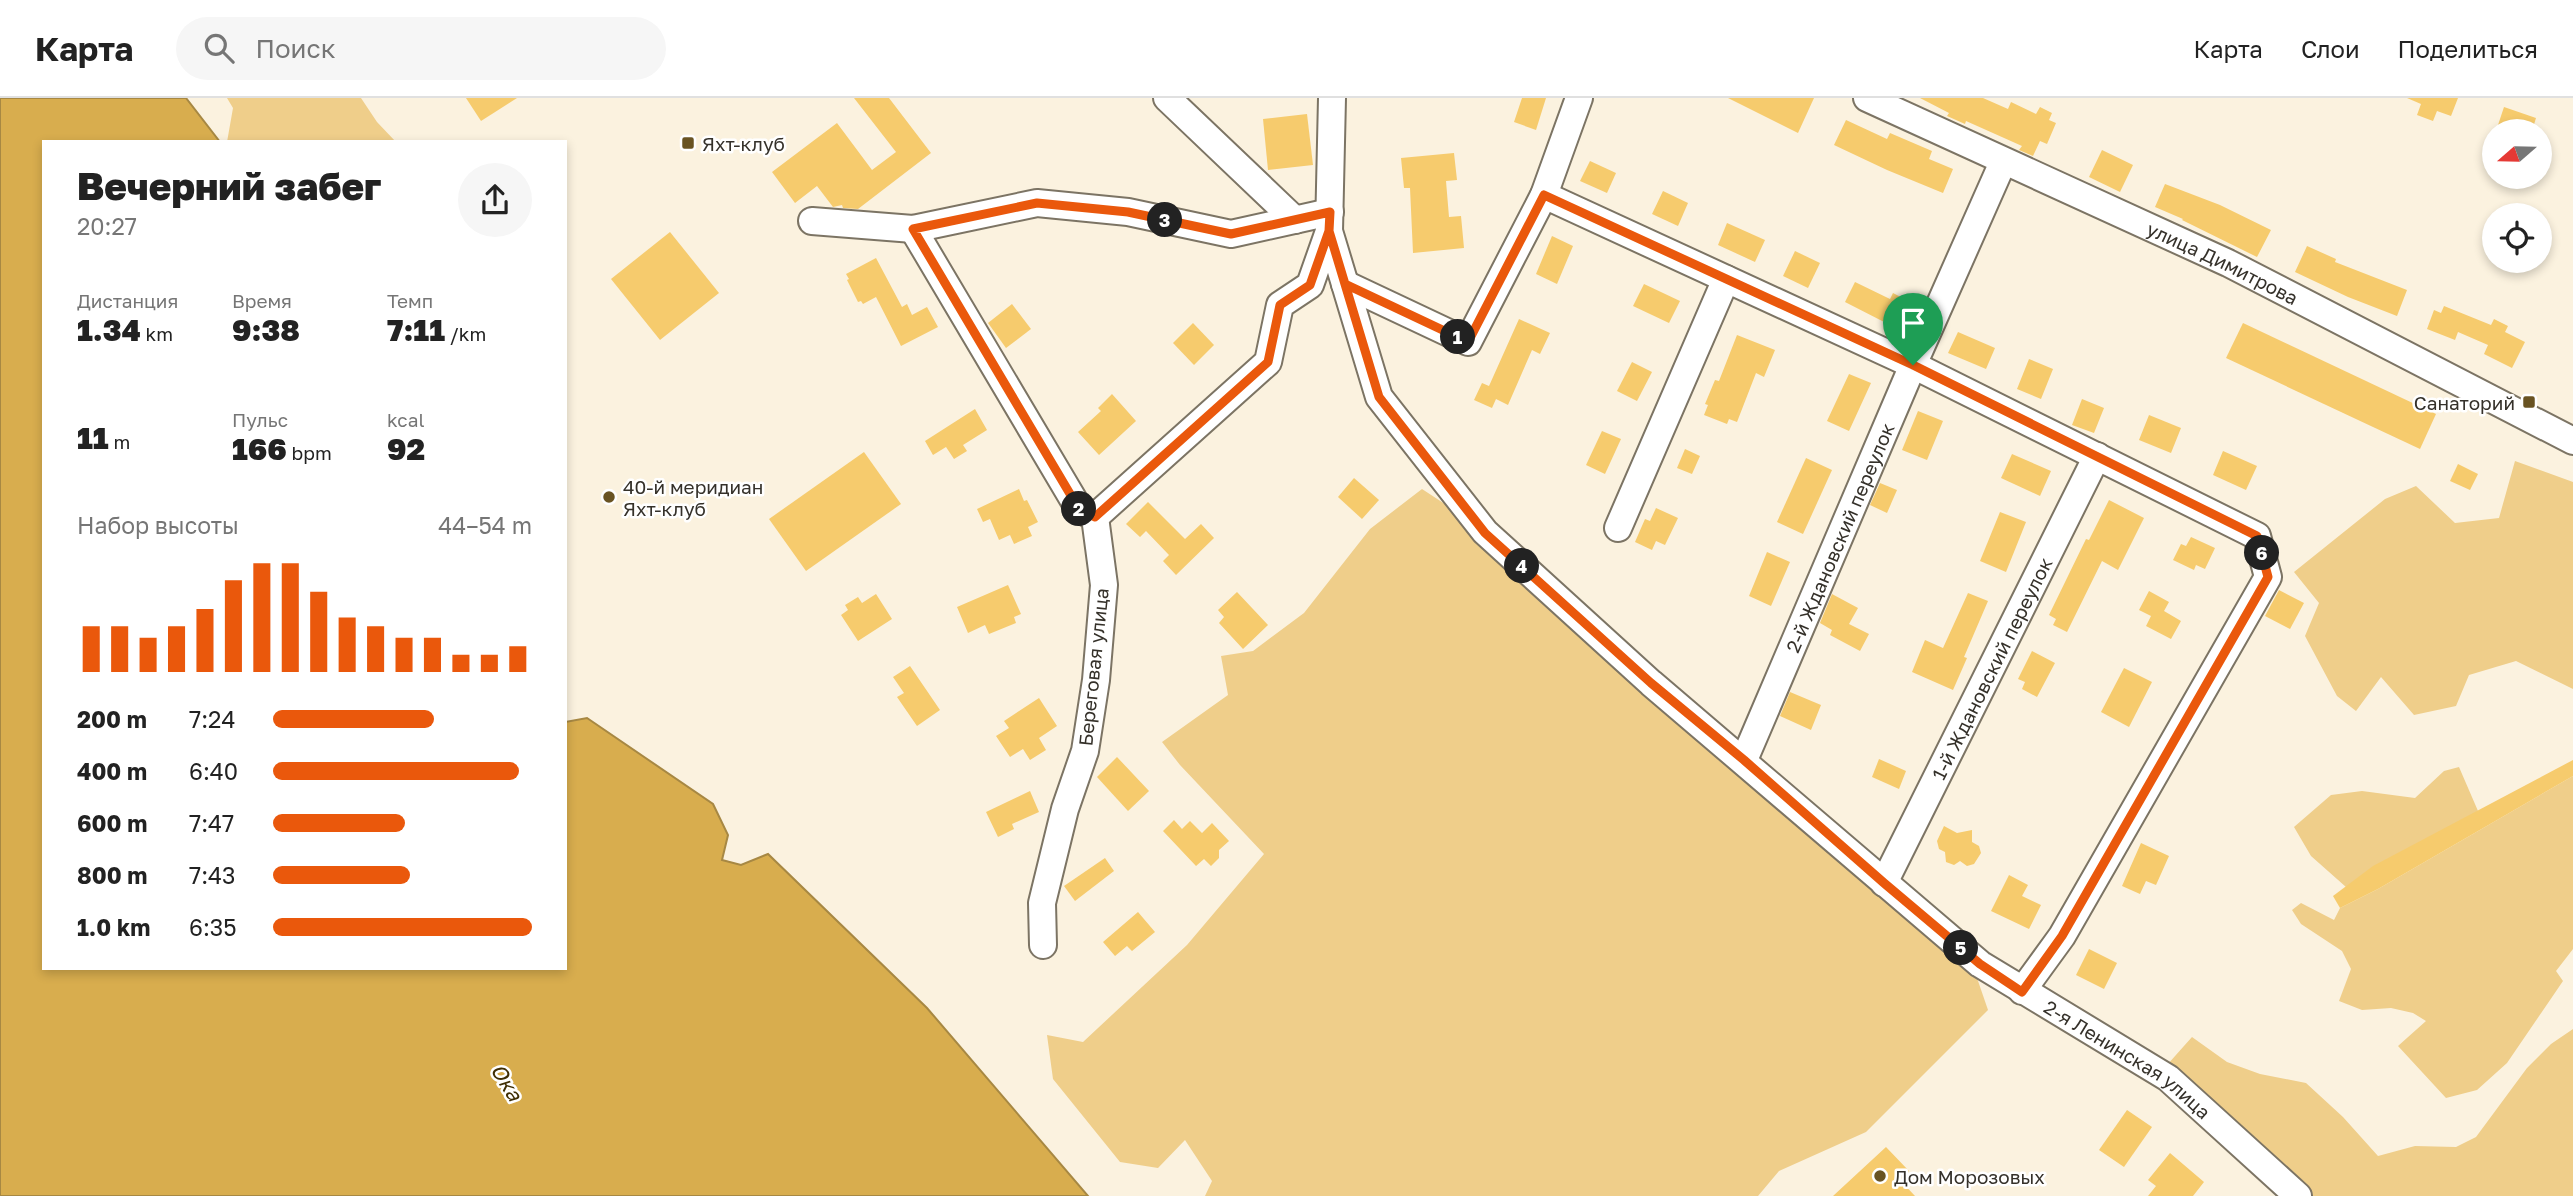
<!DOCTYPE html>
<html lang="ru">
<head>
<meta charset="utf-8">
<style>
  :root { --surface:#fff; --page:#f6f6f6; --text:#222; --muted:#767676; --line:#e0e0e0; --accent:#ea580c }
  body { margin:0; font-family:"Golos Text",sans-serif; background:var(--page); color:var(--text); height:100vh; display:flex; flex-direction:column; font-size:26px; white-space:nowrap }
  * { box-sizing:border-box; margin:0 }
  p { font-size:23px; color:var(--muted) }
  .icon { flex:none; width:38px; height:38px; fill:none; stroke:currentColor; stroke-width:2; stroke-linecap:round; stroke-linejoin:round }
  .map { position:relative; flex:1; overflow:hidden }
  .panel { position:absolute; left:42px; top:42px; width:525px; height:830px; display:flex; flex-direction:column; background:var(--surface); border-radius:0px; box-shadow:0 4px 10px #0003 }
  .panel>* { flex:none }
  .needle { width:46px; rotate:250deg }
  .buttons { position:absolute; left:2482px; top:21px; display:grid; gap:14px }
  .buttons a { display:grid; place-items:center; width:70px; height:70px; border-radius:50%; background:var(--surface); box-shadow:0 4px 10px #0003; font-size:35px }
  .pin { position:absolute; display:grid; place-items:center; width:60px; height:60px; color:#fff; margin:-72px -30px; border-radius:50% 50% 50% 0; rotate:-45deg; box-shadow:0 0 7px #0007 }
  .pin .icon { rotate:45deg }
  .km { position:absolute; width:35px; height:35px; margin:-18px; border-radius:50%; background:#222; color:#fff; font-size:19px; line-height:35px; text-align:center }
  .round { display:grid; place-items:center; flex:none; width:74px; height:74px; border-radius:37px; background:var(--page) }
  .overview { display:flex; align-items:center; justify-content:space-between; height:119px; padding:0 35px }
  h1 { font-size:38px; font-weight:800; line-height:52px }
  .stats { display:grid; grid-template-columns:repeat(3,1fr); gap:10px; height:119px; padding:7px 35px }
  .stats div { display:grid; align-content:center }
  .stats b { font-size:30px; font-weight:800 }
  .stats small { font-size:19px; font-weight:400 }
  .stats p { font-size:19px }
  .chart { height:196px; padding:14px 35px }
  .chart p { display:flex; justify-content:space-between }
  .chart svg { width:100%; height:126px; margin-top:7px; stroke:var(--accent); stroke-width:6 }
  ul { padding:0 35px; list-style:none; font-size:23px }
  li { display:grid; grid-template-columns:112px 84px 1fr; align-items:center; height:52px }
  li i { height:18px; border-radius:9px; background:var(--accent) }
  header { display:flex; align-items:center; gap:42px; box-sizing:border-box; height:98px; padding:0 35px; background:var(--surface); border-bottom:2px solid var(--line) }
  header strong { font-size:33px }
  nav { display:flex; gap:38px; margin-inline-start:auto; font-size:24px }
  .search { width:490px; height:63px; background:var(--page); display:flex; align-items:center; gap:18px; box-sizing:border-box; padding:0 24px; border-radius:38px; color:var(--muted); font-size:26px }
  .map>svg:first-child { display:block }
  .green { fill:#efce8a }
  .water { fill:#d8ad4e; stroke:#a78843; stroke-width:2 }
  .building { fill:#f6cb6d }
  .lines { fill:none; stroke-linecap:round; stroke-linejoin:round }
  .minor-casing { stroke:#7c7464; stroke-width:30 }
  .minor { stroke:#fff; stroke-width:26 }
  .route-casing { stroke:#fff; stroke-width:14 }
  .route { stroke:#ea580c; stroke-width:9 }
  .poi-dot { fill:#695322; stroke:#fff; stroke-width:2.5 }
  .labels { text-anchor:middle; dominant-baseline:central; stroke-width:5; stroke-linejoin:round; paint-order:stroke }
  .poi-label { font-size:19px; fill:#35312a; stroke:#fff; text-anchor:start }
  .street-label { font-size:19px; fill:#35312a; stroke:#fff }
  .water-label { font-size:21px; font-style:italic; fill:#3f2e04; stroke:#fff }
</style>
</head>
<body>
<header>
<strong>Карта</strong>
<div class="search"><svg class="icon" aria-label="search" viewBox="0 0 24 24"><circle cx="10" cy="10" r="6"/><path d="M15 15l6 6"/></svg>Поиск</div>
<nav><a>Карта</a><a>Слои</a><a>Поделиться</a></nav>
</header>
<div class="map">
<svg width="2573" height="1098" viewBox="0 0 2573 1098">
  <rect width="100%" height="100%" fill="#fbf2df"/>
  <g class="green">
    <polygon points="227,0 361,0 377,24 396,44 227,44 233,10"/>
    <polygon points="2515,363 2573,384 2573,591 2516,563 2469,577 2456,608 2414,617 2381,579 2356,613 2337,598 2305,538 2319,505 2294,474 2385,401 2416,388 2455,425 2499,420"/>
    <polygon points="1422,391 1454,412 1977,880 1988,912 1866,1034 1779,1073 1758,1098 1205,1098 1212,1083 1185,1042 1158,1070 1120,1064 1053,981 1047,937 1083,944 1187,847 1264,756 1180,667 1162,644 1228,597 1221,558 1253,553 1304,515 1370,431"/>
    <polygon points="2459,669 2478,713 2346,789 2311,758 2294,729 2331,697 2362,693 2415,700 2444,673"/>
    <polygon points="2573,678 2573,851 2556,873 2563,883 2507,965 2477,992 2446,1000 2398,948 2426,923 2413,915 2391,910 2362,912 2339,903 2351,871 2342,853 2301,826 2292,812 2301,805 2334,822 2340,810 2378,791"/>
    <polygon points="2573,931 2573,1098 2310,1098 2167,967 2192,939 2227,964 2260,976 2306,985 2343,1019 2378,1058 2415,1048 2456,1049 2476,1039 2527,970 2551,946"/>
  </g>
  <polygon class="water" points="0,0 186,0 220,44 44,44 44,870 565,870 565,624 587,620 713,706 728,737 722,762 741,767 768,756 927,910 1088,1098 0,1098"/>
  <g class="building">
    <polygon points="466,0 517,0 481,23"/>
    <polygon points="854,0 889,0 931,55 858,111 843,110 842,107 833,109 817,88 795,105 772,74 837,25 872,72 896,54"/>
    <polygon points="1522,0 1546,0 1536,32 1514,24"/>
    <polygon points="1728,0 1814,0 1798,35"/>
    <polygon points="1920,0 1983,0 2008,11 2011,4 2036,16 2040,9 2052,15 2049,22 2056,25 2047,46 2040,43 2033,58 2019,52 2022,48 1966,23 1965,26 1947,18 1949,15"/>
    <polygon points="2407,0 2458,0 2451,18 2437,13 2433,23 2417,17 2421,6"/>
    <polygon points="2504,9 2536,20 2532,33 2496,33"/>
    <polygon points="1307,16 1313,67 1268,72 1263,21"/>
    <polygon points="1846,22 1887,41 1890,35 1932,53 1929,61 1953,71 1943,95 1887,72 1834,47"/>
    <polygon points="2102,52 2133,67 2120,94 2089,79"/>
    <polygon points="1454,55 1457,82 1446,83 1449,119 1461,118 1464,150 1413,155 1410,90 1404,90 1401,60"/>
    <polygon points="1590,63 1616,75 1607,95 1580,83"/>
    <polygon points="2165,86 2220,107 2271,132 2257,159 2182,122 2183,121 2155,109"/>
    <polygon points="1663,93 1688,105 1678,128 1652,116"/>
    <polygon points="1727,125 1765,142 1755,164 1718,147"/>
    <polygon points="670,134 719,195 660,242 611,181"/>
    <polygon points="1552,138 1573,148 1557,186 1536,176"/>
    <polygon points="2307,148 2336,161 2335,164 2407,192 2397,218 2348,199 2295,174"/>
    <polygon points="1795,153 1820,165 1808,190 1783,178"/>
    <polygon points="876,160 902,209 907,206 912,217 927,209 938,229 901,248 876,199 863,206 861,203 858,204 847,182 849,181 846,176"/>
    <polygon points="1855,184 1890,201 1893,195 1916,207 1900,238 1885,231 1888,226 1845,204"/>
    <polygon points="1644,186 1680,203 1669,225 1633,208"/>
    <polygon points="1012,206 1031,231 1006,250 988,225"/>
    <polygon points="2444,208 2491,227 2494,221 2508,228 2505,234 2525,244 2512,270 2484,256 2488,247 2458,234 2455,242 2427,231 2434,212 2441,215"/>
    <polygon points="1519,221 1550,235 1540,256 1532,252 1508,307 1496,301 1492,310 1474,302 1482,285 1489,288"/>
    <polygon points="1193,225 1214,247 1194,267 1173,245"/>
    <polygon points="2243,225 2436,316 2420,351 2226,260"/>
    <polygon points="1958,234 1995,250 1986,271 1948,255"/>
    <polygon points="1737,237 1775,252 1764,279 1756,275 1737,324 1729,321 1727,326 1704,317 1708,307 1705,306 1715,282 1719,283"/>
    <polygon points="2029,261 2053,271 2041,301 2017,291"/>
    <polygon points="1632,264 1652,274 1637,303 1617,293"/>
    <polygon points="1849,276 1871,285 1849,333 1827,323"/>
    <polygon points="1112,296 1136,323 1099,357 1078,334 1101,313 1098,310"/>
    <polygon points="2082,301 2104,310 2094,335 2072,327"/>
    <polygon points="975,311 987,332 963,347 967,353 954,361 946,349 933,357 925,343"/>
    <polygon points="1918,313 1943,323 1927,362 1902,352"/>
    <polygon points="2149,317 2181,330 2171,355 2139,342"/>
    <polygon points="1602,333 1621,341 1605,376 1586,367"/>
    <polygon points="1685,351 1700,358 1692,376 1677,370"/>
    <polygon points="2223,353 2257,368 2246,392 2213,377"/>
    <polygon points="864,354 901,406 806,473 769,421"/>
    <polygon points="2012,356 2051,373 2040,398 2001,380"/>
    <polygon points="1806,360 1832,372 1803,436 1777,424"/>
    <polygon points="2458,366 2478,376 2470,392 2450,383"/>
    <polygon points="1354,380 1379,402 1362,421 1338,399"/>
    <polygon points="1880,385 1897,392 1887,415 1870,407"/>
    <polygon points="1019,391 1024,403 1027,402 1038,424 1028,429 1032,438 1014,446 1010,437 999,442 990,421 983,424 977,411"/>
    <polygon points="2109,402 2144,420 2118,472 2102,463 2067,534 2053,527 2056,521 2049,517 2086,441 2089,442"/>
    <polygon points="1148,404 1185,441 1201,426 1214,440 1176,477 1163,463 1169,457 1146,433 1140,439 1126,426"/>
    <polygon points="1656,410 1678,420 1665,447 1656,443 1652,452 1635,444 1645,421 1650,423"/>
    <polygon points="2000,414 2026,424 2006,474 1980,463"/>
    <polygon points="2191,439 2215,450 2205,471 2196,467 2194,472 2173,462 2181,446 2186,448"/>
    <polygon points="1767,454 1790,464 1771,508 1749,498"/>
    <polygon points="1008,487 1021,516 1014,519 1016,525 989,536 985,527 968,535 957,509"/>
    <polygon points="2279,492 2304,505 2290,531 2265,518"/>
    <polygon points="2149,493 2169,504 2164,513 2181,523 2171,541 2146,528 2151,518 2139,512"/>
    <polygon points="1237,494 1268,527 1243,551 1219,525 1224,519 1218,512"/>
    <polygon points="1968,495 1988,503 1964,559 1967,560 1953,592 1912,574 1925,542 1943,550"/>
    <polygon points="876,496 892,521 858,543 841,517 848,512 845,507 858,499 862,505"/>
    <polygon points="1832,496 1858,510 1849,526 1869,536 1860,553 1830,537 1832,532 1820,525"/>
    <polygon points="2032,553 2055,565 2037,599 2022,591 2025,584 2018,581"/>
    <polygon points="910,568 940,612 917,628 897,599 904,595 893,579"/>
    <polygon points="2124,570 2152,584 2129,629 2101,614"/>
    <polygon points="1790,594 1821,607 1811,632 1780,618"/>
    <polygon points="1039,600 1057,628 1039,640 1046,652 1030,662 1023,651 1010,659 996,638 1009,630 1004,623"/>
    <polygon points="1117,659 1149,693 1128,713 1097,679"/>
    <polygon points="1879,661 1906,673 1899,691 1872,679"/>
    <polygon points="2573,662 2573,678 2378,791 2340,810 2333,798 2373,768"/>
    <polygon points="1030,693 1039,714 1012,726 1014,731 998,739 986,714"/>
    <polygon points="1174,722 1182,731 1190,723 1202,735 1212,725 1229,743 1219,752 1219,760 1211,768 1204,761 1196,768 1163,733"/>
    <polygon points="1944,728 1957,735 1972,732 1972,744 1979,748 1981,755 1974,766 1967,768 1960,763 1954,767 1946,764 1945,754 1939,751 1937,743"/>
    <polygon points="2141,745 2169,758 2156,787 2146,783 2140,796 2122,788"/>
    <polygon points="1105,760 1114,773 1075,803 1064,788"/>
    <polygon points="2009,777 2028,787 2022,798 2041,807 2029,831 1991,813"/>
    <polygon points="1138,814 1155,834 1132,853 1127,848 1115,858 1103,844"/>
    <polygon points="2089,851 2117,865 2104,891 2076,877"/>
    <polygon points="2127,1012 2152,1029 2124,1069 2099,1052"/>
    <polygon points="1886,1049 1909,1073 1900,1082 1915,1098 1833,1098"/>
    <polygon points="2170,1055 2204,1084 2193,1098 2148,1098 2156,1088 2148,1082"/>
  </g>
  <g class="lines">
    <defs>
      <g id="minor">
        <polyline points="1167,0 1295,122"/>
        <path id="s1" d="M1332 0 1329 133 1379 299 1485 434 1651 585 1980 866 2168 980 2298 1098"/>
        <path id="s2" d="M1867 0 2228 165 2573 343"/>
        <polyline points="1544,97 1913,267 2257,438 2268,479 2062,838 2022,893"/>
        <polyline points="812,123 913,131 1037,105 1128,114 1231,136 1330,114"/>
        <polyline points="913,131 1079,411 1095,419 1104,487 1096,582 1085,653 1065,711 1042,805 1043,847"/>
        <polyline points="1345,186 1468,244 1544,97 1579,0"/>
        <polyline points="1095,419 1268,264 1280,207 1310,187 1329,133"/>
        <polyline points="1618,430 1726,181"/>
        <path id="s3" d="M1744 662 1913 267 2003 64"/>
        <path id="s4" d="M1884 785 2097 358"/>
      </g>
    </defs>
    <use href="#minor" class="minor-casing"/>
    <use href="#minor" class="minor"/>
  </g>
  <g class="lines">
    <defs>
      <polyline id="route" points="1913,267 1544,97 1468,244 1345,186 1329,133 1310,187 1280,207 1268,264 1095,419 1079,411 913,131 1037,105 1128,114 1231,136 1330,114 1329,133 1379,299 1485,435 1651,585 1744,662 1884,785 1980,866 2022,894 2062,838 2268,479 2257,438 1913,267"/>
    </defs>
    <use href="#route" class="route-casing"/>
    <use href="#route" class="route"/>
  </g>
  <g class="poi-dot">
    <rect x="681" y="38" width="14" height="14" rx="3.5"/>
    <rect x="2522" y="297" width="14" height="14" rx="3.5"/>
    <circle cx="609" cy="399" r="7"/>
    <circle cx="1880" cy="1078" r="7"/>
  </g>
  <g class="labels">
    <g class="poi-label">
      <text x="702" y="45">Яхт-клуб</text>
      <text x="2515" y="304" text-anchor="end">Санаторий</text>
      <text x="623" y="388">40-й меридиан<tspan x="623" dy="22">Яхт-клуб</tspan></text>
      <text x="1894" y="1078">Дом Морозовых</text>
    </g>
    <g class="street-label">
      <text stroke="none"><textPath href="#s2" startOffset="392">улица Димитрова</textPath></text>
      <text stroke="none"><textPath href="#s3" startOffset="242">2-й Ждановский переулок</textPath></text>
      <text transform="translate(1093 569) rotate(-84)">Береговая улица</text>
      <text stroke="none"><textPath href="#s4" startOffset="240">1-й Ждановский переулок</textPath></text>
      <text stroke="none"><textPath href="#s1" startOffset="1311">2-я Ленинская улица</textPath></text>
    </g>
    <g class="water-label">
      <text transform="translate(507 984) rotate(58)">Ока</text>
    </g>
  </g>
</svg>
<div class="buttons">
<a><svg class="needle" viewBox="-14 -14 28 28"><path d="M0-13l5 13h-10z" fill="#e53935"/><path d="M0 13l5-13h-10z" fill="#767676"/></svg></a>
<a><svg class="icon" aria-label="locate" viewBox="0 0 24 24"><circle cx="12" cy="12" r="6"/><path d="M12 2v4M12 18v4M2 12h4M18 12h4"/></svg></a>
</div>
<div class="pin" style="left:1913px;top:267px;background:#1e9e55"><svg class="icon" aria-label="arrive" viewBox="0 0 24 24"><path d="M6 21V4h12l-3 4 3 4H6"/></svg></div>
<b class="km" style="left:1458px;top:239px">1</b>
<b class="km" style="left:1079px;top:411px">2</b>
<b class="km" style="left:1165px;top:122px">3</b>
<b class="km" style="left:1522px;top:468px">4</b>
<b class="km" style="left:1961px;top:850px">5</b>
<b class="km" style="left:2262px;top:455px">6</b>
<section class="panel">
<div class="overview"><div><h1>Вечерний забег</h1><p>20:27</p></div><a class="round"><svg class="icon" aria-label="share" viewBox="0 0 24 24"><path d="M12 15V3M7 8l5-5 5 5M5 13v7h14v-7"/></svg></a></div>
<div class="stats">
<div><p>Дистанция</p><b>1.34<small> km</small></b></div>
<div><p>Время</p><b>9:38</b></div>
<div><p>Темп</p><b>7:11<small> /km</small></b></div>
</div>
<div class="stats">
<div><b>11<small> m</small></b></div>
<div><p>Пульс</p><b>166<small> bpm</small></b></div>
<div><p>kcal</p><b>92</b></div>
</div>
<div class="chart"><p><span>Набор высоты</span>44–54 m</p>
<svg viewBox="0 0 160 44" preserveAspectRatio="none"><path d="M5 44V28M15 44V28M25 44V32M35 44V28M45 44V22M55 44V12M65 44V6M75 44V6M85 44V16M95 44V25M105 44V28M115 44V32M125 44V32M135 44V38M145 44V38M155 44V35"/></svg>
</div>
<ul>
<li><b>200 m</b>7:24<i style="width:62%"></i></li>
<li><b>400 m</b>6:40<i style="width:95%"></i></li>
<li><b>600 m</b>7:47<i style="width:51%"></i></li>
<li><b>800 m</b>7:43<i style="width:53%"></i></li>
<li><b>1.0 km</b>6:35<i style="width:100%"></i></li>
</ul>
</section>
</div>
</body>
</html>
